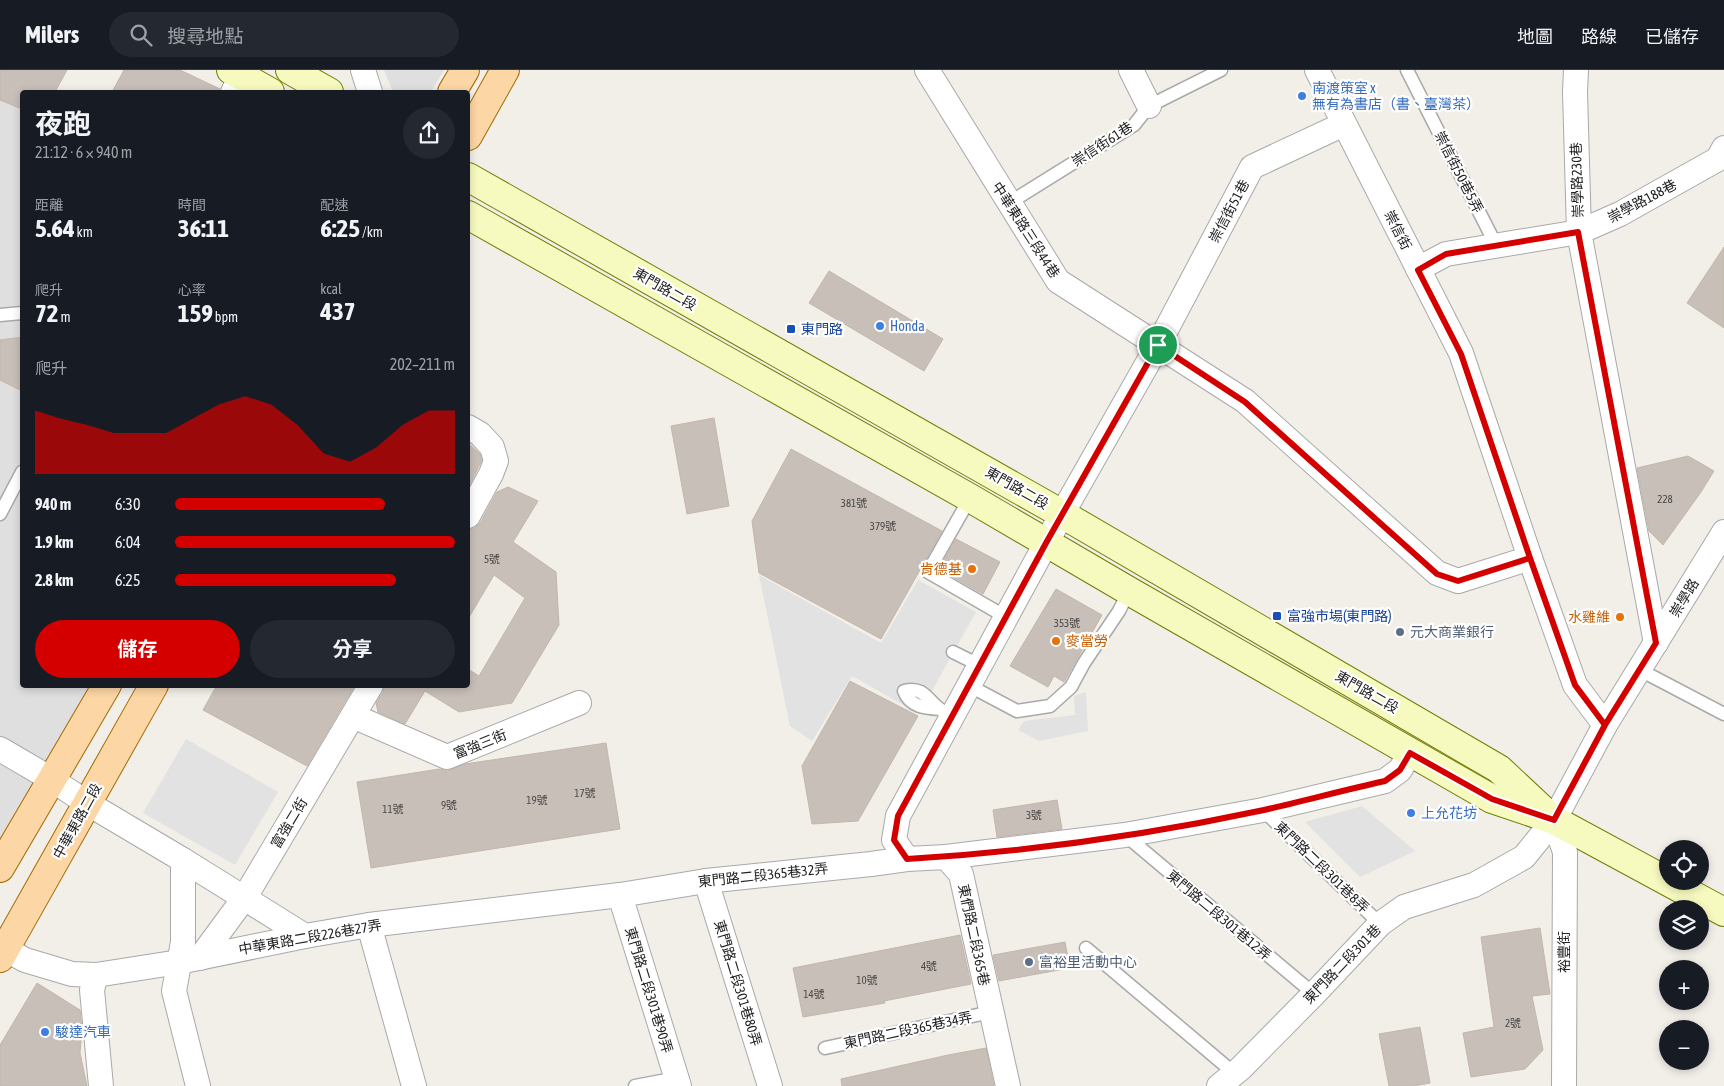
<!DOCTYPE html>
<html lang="zh-TW">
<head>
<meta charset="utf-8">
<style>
  :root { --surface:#171b24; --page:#242831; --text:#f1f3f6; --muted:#9ea1a6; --line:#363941; --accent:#d40000 }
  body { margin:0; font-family:"Asap Condensed","Noto Sans TC",sans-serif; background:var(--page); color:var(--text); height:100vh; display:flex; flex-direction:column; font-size:19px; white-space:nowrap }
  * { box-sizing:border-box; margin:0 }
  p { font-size:16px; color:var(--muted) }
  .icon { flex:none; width:28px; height:28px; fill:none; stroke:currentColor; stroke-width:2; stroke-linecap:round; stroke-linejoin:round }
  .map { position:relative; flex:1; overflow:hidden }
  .sheet { position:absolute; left:20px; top:20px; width:450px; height:598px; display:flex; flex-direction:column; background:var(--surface); border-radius:5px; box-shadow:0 2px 8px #0003 }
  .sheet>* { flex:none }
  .tools { position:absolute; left:1659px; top:770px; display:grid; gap:10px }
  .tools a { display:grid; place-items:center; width:50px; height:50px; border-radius:50%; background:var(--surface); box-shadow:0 2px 8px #0003; font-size:25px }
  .pin { position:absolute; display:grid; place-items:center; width:42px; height:42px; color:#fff; margin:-21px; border:2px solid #fff; border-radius:50%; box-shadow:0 1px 5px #0007 }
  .round { display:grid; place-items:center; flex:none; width:52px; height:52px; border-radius:26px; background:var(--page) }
  .headline { display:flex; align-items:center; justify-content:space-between; height:85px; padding:0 15px }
  h1 { font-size:28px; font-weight:700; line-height:38px }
  .metrics { display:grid; grid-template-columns:repeat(3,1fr); gap:8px; height:85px; padding:5px 15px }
  .metrics div { display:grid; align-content:center }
  .metrics b { font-size:25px; font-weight:700 }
  .metrics small { font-size:14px; font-weight:400 }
  .metrics p { font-size:14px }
  .chart { height:140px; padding:10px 15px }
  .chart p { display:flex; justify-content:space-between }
  .chart svg { width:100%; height:90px; margin-top:5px; fill:var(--accent); opacity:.7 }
  .cta { display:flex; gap:10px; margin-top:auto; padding:10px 15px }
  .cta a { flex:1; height:58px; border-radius:30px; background:var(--accent); color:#fff; font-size:20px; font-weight:700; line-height:58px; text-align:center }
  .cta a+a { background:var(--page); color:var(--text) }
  ul { padding:0 15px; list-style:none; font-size:16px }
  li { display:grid; grid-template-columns:80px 60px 1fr; align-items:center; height:38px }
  li i { height:12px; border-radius:6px; background:var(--accent) }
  header { display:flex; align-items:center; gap:30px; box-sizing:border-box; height:70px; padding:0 25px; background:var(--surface); border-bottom:1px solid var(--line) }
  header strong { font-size:24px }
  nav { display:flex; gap:28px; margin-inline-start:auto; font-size:18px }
  .search { width:350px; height:45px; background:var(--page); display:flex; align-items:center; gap:12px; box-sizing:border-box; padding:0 18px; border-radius:28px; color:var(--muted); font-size:19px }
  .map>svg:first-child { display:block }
  .residential { fill:#e0dfdf }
  .parking { fill:#e2e2e2 }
  .building { fill:#c7bfb8; stroke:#c4b6ab }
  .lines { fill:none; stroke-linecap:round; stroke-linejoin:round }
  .lane-casing { stroke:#a9a9a9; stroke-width:15 }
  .street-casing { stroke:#a9a9a9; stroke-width:26 }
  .secondary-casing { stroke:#707d05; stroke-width:30 }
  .primary-casing { stroke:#a06b00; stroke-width:30 }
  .lane { stroke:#fff; stroke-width:12 }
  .street { stroke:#fff; stroke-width:24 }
  .secondary { stroke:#f7fabf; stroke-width:28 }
  .primary { stroke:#fcd6a4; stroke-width:28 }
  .route-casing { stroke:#fff; stroke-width:10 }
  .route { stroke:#d40000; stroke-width:6 }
  .shop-dot { fill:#3f7fe0; stroke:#fff; stroke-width:2 }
  .transit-dot { fill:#1a4fb4; stroke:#fff; stroke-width:2 }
  .food-dot { fill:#e8710a; stroke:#fff; stroke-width:2 }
  .service-dot { fill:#5c6f8a; stroke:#fff; stroke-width:2 }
  .labels { text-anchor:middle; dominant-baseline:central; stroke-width:4.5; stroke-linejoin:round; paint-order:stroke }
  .number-label { font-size:11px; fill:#4b4948 }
  .shop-label { font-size:14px; fill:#366cbe; stroke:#fff; text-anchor:start }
  .street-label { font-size:14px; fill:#222; stroke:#fff }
  .transit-label { font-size:14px; fill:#164399; stroke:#fff; text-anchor:start }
  .food-label { font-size:14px; fill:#c56008; stroke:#fff; text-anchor:end }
  .service-label { font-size:14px; fill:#4e5e75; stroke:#fff; text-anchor:start }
</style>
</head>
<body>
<header>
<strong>Milers</strong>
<div class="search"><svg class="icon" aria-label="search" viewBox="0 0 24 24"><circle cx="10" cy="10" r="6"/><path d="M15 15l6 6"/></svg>搜尋地點</div>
<nav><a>地圖</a><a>路線</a><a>已儲存</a></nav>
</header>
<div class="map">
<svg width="1724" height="1016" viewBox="0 0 1724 1016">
  <rect width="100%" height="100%" fill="#f2efe9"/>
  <g class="residential">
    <polygon points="384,0 444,0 431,22 393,22"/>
    <polygon points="0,30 22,39 22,615 95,615 0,781"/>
  </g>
  <g class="parking">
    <polygon points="759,505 881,573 918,510 976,542 919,644 852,606 812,671 790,656"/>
    <polygon points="1086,622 1088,661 1039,671 1018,660 1024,651 1075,645 1074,626"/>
    <polygon points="186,669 278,722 235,795 143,743"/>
    <polygon points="1362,736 1415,781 1360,807 1305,752"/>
  </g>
  <g class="building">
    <polygon points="0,0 67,0 55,22 22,22 22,39 0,30"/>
    <polygon points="124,0 180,0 220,19 219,22 112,22"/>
    <polygon points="1724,177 1724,258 1687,233"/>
    <polygon points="829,201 943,269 924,301 809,233"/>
    <polygon points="22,267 22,321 0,310 0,270"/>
    <polygon points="714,348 729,436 687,444 671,356"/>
    <polygon points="468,373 480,384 482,390 468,418"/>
    <polygon points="791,379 942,461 881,569 759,503 752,451"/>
    <polygon points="1688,386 1714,401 1701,422 1663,475 1649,461 1637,398"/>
    <polygon points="508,417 538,431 513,472 556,502 559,555 512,633 459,642 425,621 405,654 378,642 376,633 383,622 385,615 468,615 468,599 479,606 525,528 494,505 468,549 468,460 475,458 480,453 497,422"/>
    <polygon points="956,469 1000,492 983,524 939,499"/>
    <polygon points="1056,519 1102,545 1064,612 1054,606 1048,617 1010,596"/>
    <polygon points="850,611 918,646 858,751 812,754 802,696"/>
    <polygon points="217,615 355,615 307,696 203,640"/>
    <polygon points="606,673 620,759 371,798 357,712 439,699 447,701 465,694"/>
    <polygon points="1057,730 1062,759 997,767 993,740"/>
    <polygon points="1540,858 1550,924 1532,926 1543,980 1525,999 1471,1007 1463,963 1494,957 1481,867"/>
    <polygon points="960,865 971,914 884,931 885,933 803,947 793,898"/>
    <polygon points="1065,872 1070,898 999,911 993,885"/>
    <polygon points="37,913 80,940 82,960 80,983 87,1016 0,1016 0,975"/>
    <polygon points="1420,957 1430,1013 1414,1016 1389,1016 1379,964"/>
    <polygon points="986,978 994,1016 842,1016 841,1009 948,985"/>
  </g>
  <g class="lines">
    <defs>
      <g id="lane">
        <polyline points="1407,0 1497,177"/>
        <polyline points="1009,133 1134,55 1149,36 1221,0"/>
        <polyline points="0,245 22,243"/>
        <polyline points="970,428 928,502 1006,547"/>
        <polyline points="0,444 22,402"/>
        <polyline points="953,582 979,595"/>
        <polyline points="1640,600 1724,644"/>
        <polyline points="968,615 1017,641 1050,636 1071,617 1084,593 1119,541 1129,521"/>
        <path d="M940 639C925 638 910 637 904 621 924 616 927 630 941 640 944 642 948 644 952 645"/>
        <polyline points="1263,740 1380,854"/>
        <polyline points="1125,765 1314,924"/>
        <polyline points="1086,878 1234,1003"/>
        <polyline points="825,978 991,942"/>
        <polyline points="635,1016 677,1008"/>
      </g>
      <g id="street">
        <polyline points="363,0 370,22"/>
        <polyline points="927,0 1058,211 1245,331 1437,503 1458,511 1530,488"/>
        <polyline points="1131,0 1149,36"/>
        <polyline points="1317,0 1461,283 1530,488 1575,615 1605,655"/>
        <polyline points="1576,0 1575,22 1579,162 1656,573"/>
        <polyline points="233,22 241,6"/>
        <polyline points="1418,199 1446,184 1579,162 1620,144 1718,89 1724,78"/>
        <polyline points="468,357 480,364 492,377 496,391 491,404 468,446"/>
        <polyline points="353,646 447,687 579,633"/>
        <polyline points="0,679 51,709 87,733 183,790 183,872 174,921 198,1016"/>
        <polyline points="1554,750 1565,782 1564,1016"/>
        <polyline points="946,787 1125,765 1263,740 1385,711 1400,700 1410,683"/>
        <polyline points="183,790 305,866"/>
        <polyline points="706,811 770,1016"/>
        <polyline points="620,825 679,1016"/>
        <polyline points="369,855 414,1016"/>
        <polyline points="5,879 25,890 72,904 96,905 179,892 305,866 369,855 620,825 706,811 871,794 907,789"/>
        <polyline points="200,888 245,827 371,615"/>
        <polyline points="96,905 92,920 101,1016"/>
        <polyline points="1008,1016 961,804 946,787 907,789 894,770 898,746 1062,444 1158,275 1252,97 1344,54"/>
        <polyline points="1219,1016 1240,999 1314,924 1380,854 1404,837 1474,815 1524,787 1554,750 1605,655 1724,462"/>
      </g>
      <g id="secondary">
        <polyline points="231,0 270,22"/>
        <polyline points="290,0 329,22"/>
        <polyline points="468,107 1062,444 1499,699 1545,742"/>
        <polyline points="468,145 970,428 1129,521 1492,729 1554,750 1724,842"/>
      </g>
      <g id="primary">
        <polyline points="452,22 465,0"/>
        <polyline points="468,66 505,0"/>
        <polyline points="0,798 107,615"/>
        <polyline points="0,888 154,615"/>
      </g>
    </defs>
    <use href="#lane" class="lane-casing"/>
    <use href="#street" class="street-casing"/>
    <use href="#secondary" class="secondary-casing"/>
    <use href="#primary" class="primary-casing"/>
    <use href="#lane" class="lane"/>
    <use href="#street" class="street"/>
    <use href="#secondary" class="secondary"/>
    <use href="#primary" class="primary"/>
  </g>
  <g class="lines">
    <defs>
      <path id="route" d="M1158 275 1046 473 898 746 894 770 907 789C1027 782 1147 765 1264 740 1304 731 1344 720 1385 711L1400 700 1410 683 1492 729 1554 750 1605 655 1575 615 1530 488 1461 284 1418 200 1446 184 1578 162 1656 573 1605 655 1575 615 1530 488 1458 511 1437 504 1245 332 1158 275"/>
    </defs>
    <use href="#route" class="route-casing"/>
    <use href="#route" class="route"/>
  </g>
  <g class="shop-dot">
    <circle cx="1302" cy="26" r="5"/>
    <circle cx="880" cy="256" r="5"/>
    <circle cx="1411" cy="743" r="5"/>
    <circle cx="45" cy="962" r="5"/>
  </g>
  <g class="transit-dot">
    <rect x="786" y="254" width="10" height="10" rx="2.5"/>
    <rect x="1272" y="541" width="10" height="10" rx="2.5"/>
  </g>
  <g class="food-dot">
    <circle cx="972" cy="499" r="5"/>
    <circle cx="1620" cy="547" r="5"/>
    <circle cx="1056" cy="571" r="5"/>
  </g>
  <g class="service-dot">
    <circle cx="1400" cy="562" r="5"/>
    <circle cx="1029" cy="892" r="5"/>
  </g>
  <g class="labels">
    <g class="number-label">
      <text x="1665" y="429">228</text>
      <text x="854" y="433">381號</text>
      <text x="883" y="456">379號</text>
      <text x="492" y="489">5號</text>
      <text x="1067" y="553">353號</text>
      <text x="585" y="723">17號</text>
      <text x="537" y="730">19號</text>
      <text x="449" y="735">9號</text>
      <text x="393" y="739">11號</text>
      <text x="1034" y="745">3號</text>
      <text x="929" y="896">4號</text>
      <text x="867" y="910">10號</text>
      <text x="814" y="924">14號</text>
      <text x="1513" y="953">2號</text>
    </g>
    <g class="shop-label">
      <text x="1312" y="18">南渡策室 x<tspan x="1312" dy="16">無有為書店（書、臺灣茶）</tspan></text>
      <text x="890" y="256">Honda</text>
      <text x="1421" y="743">上允花坊</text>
      <text x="55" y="962">駿達汽車</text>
    </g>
    <g class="street-label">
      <text transform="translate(1102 74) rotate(-33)">崇信街61巷</text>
      <text transform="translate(1459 102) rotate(63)">崇信街50巷5弄</text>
      <text transform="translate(1577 110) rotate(-92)">崇學路230巷</text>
      <text transform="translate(1642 131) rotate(-28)">崇學路188巷</text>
      <text transform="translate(1229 141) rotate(-62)">崇信街51巷</text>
      <text transform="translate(1026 160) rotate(57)">中華東路三段44巷</text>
      <text transform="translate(1398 160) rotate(63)">崇信街</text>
      <text transform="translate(665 219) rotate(30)">東門路二段</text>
      <text transform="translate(1017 418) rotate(30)">東門路二段</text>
      <text transform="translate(1684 528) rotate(-59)">崇學路</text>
      <text transform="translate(1367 622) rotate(30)">東門路二段</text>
      <text transform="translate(480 674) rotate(-22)">富強三街</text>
      <text transform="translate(77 751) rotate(-61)">中華東路二段</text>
      <text transform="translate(289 753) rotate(-59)">富強二街</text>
      <text transform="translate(1322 797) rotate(44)">東門路二段301巷8弄</text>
      <text transform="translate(763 805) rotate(-6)">東門路二段365巷32弄</text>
      <text transform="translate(1219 845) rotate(40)">東門路二段301巷12弄</text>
      <text transform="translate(974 865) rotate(78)">東們路二段365巷</text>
      <text transform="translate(310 867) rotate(-10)">中華東路二段226巷27弄</text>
      <text transform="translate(1564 882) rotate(-90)">裕豐街</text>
      <text transform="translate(1342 894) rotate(-46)">東門路二段301巷</text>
      <text transform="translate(738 913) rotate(73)">東門路二段301巷80弄</text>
      <text transform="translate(649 920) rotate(73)">東門路二段301巷90弄</text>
      <text transform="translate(908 960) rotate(-12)">東門路二段365巷34弄</text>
    </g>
    <g class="transit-label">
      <text x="801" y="259">東門路</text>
      <text x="1287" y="546">富強市場(東門路)</text>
    </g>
    <g class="food-label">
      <text x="962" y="499">肯德基</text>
      <text x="1610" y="547">水雞維</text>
      <text x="1066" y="571" text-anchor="start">麥當勞</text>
    </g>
    <g class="service-label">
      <text x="1410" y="562">元大商業銀行</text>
      <text x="1039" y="892">富裕里活動中心</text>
    </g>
  </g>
</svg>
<div class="tools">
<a><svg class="icon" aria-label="locate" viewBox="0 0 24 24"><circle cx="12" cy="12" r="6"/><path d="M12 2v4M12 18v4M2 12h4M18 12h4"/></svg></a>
<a><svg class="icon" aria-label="layers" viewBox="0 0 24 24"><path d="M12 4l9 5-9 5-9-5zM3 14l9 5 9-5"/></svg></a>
<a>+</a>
<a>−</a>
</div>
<div class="pin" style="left:1158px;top:275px;background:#1e9e55"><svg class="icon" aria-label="arrive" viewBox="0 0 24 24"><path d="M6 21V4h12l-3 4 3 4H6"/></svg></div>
<section class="sheet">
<div class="headline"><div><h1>夜跑</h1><p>21:12 · 6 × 940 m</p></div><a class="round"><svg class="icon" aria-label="share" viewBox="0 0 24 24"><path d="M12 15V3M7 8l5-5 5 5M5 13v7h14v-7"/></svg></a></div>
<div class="metrics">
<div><p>距離</p><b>5.64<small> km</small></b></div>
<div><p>時間</p><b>36:11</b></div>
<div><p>配速</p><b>6:25<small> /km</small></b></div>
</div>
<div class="metrics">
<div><p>爬升</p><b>72<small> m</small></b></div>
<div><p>心率</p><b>159<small> bpm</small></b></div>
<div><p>kcal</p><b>437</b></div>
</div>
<div class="chart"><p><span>爬升</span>202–211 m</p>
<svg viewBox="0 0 160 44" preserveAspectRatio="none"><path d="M0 44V13L10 17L20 20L30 24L40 24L50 24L60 17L70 10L80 6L90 10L100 20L110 34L120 38L130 31L140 20L150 13L160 13V44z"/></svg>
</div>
<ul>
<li><b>940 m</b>6:30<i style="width:75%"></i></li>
<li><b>1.9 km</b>6:04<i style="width:100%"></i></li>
<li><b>2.8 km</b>6:25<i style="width:79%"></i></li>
</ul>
<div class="cta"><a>儲存</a><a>分享</a></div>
</section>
</div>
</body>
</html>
